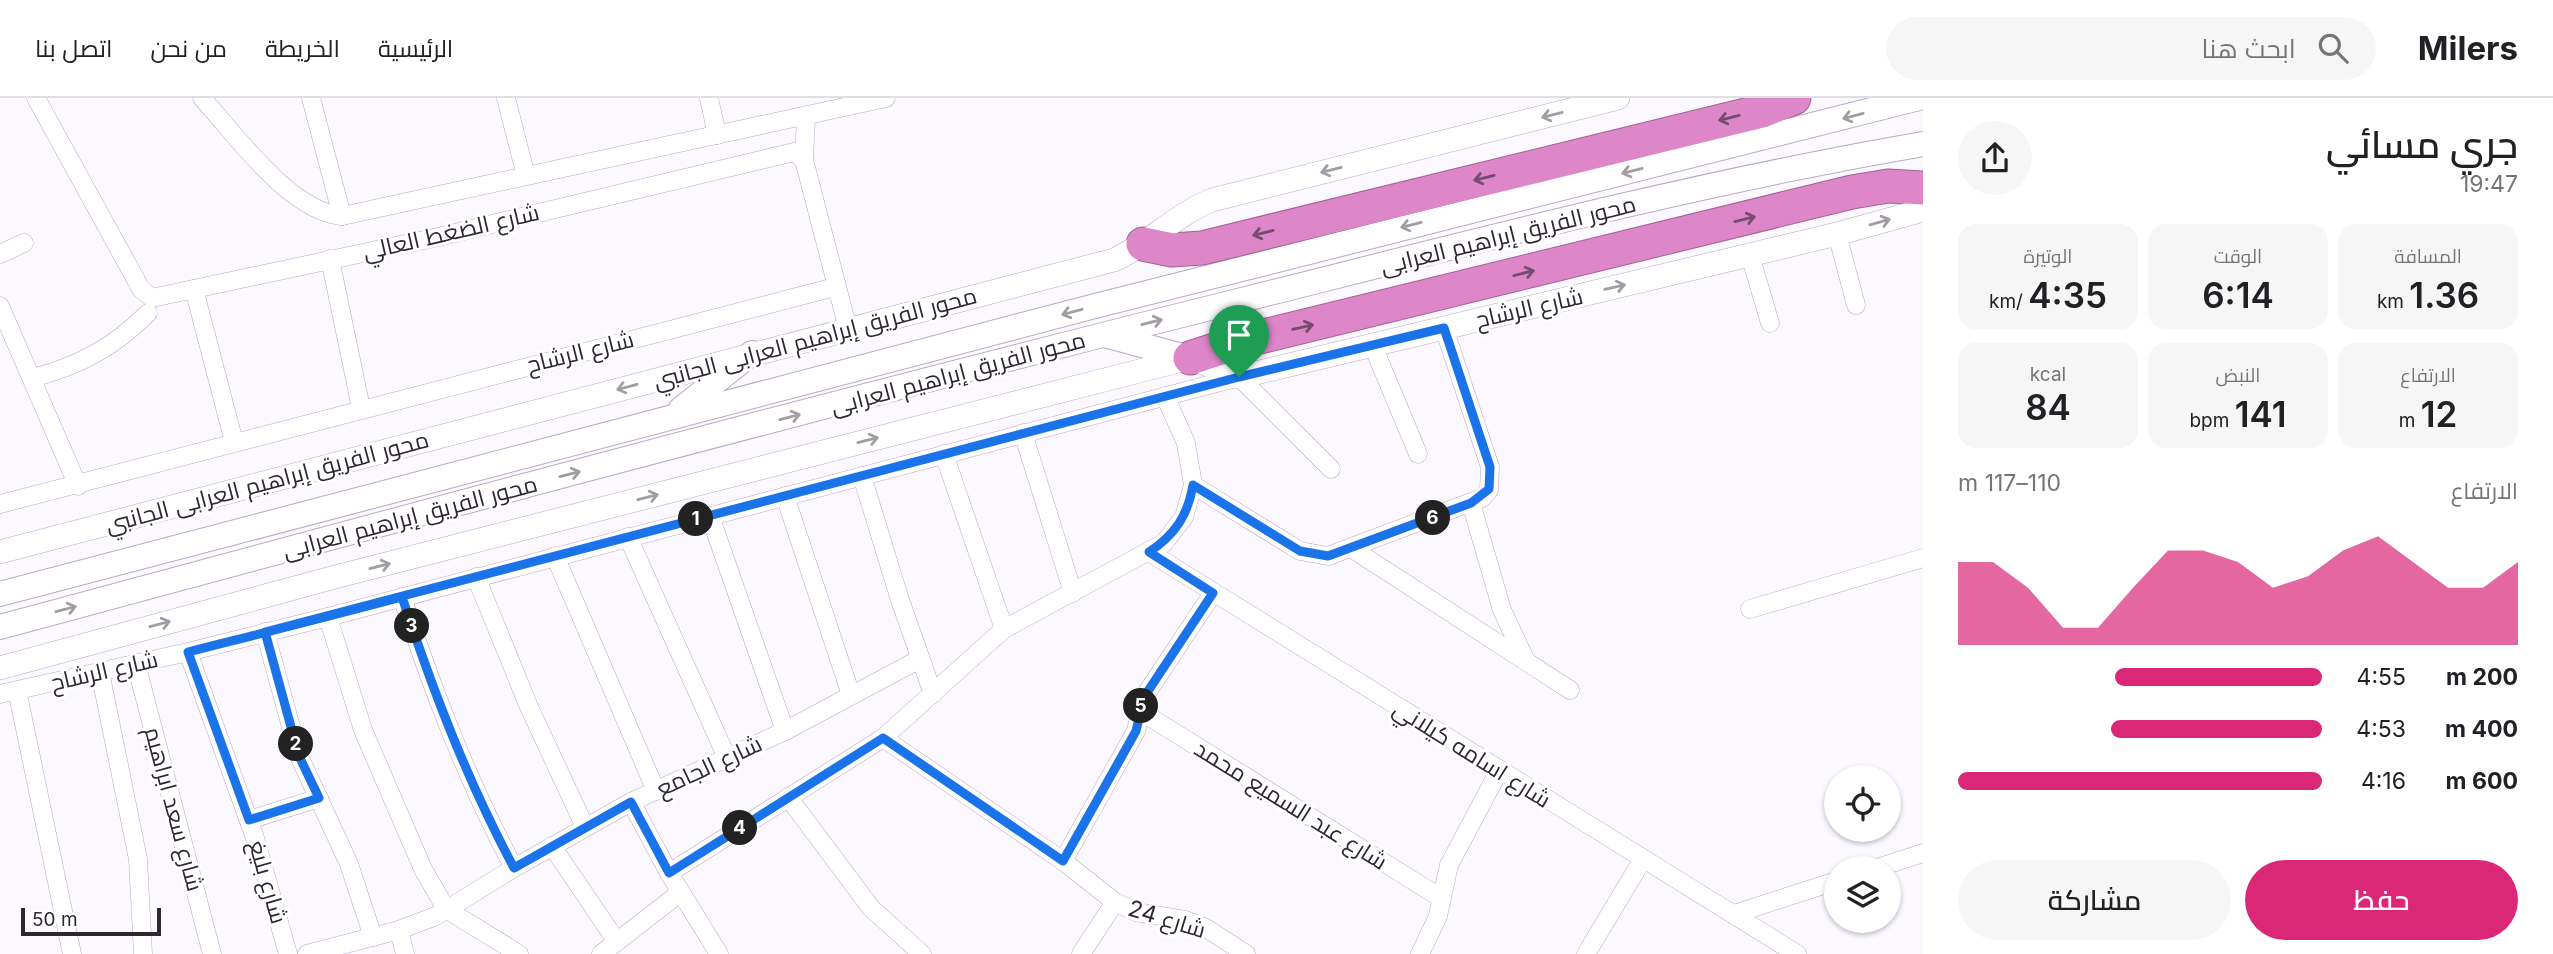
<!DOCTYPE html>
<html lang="ar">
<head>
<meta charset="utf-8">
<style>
  :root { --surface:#fff; --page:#f6f6f6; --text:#202124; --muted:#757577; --line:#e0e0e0; --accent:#db2777 }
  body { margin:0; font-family:Inter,Cairo,sans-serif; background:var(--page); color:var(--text); direction:rtl; height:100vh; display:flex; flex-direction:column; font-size:26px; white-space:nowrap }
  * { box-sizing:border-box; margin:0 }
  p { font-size:23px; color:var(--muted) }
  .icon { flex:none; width:38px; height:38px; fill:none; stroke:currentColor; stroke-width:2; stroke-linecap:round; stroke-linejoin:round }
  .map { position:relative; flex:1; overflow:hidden; direction:ltr }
  .side { display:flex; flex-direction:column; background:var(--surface); width:630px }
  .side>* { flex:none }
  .tools { position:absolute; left:1824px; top:667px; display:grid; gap:14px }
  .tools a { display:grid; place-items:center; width:77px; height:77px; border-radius:50%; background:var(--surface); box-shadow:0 2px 5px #0004; font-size:35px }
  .scale { position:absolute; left:21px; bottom:18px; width:140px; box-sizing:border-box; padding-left:7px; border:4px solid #2e2632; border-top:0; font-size:19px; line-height:24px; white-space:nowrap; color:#2e2632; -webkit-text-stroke:5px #fff; paint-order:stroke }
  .pin { position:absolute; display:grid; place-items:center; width:60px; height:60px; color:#fff; margin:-72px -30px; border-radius:50% 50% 50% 0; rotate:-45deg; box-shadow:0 0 7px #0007 }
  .pin .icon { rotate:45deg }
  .km { position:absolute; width:35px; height:35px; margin:-18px; border-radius:50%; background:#222; color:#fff; font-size:19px; line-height:35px; text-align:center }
  .round { display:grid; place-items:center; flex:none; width:74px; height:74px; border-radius:37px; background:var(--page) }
  .head { display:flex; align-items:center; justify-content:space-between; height:119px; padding:0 35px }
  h1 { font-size:38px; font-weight:600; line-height:52px }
  .stats { display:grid; grid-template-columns:repeat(3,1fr); gap:10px; height:119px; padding:7px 35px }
  .stats div { display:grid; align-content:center; border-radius:18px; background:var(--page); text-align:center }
  .stats b { font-size:35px; font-weight:600 }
  .stats small { font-size:19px; font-weight:400 }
  .stats p { font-size:19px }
  .chart { height:196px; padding:14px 35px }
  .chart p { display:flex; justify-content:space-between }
  .chart svg { width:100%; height:126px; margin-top:7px; fill:var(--accent); opacity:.7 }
  .primary-button { display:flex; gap:14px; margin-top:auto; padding:14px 35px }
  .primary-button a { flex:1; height:80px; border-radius:42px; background:var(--accent); color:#fff; font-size:28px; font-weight:600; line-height:80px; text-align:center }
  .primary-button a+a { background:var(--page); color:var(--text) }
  ul { padding:0 35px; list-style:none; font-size:23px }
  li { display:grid; grid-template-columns:112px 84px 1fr; align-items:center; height:52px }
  li i { height:18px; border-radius:9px; background:var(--accent) }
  header { display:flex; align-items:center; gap:42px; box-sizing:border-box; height:98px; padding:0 35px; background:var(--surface); border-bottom:2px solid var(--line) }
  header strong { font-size:33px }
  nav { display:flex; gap:38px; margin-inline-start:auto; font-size:24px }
  .search { width:490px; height:63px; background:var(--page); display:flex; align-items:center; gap:18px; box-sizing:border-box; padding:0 24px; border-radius:38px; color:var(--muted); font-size:26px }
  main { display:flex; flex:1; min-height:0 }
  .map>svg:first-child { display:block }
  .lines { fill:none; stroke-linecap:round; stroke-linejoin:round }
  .minor-casing { stroke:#baa8c6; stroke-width:19 }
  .tertiary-casing { stroke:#baa8c6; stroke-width:24 }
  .secondary-casing { stroke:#baa8c6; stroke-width:26 }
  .motorway-casing { stroke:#a06494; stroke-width:35 }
  .minor { stroke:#fff; stroke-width:18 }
  .tertiary { stroke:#fff; stroke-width:23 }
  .secondary { stroke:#fff; stroke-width:24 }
  .motorway { stroke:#dd86c8; stroke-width:33 }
  .oneway { stroke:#a19da3 }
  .oneway2 { stroke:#744c6e }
  .route-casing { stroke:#fff; stroke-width:14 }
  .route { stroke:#1a73e8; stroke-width:9 }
  .labels { text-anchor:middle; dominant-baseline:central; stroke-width:6; stroke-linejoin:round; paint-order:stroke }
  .street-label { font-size:23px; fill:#2e2632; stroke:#fff }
</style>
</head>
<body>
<header>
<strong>Milers</strong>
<div class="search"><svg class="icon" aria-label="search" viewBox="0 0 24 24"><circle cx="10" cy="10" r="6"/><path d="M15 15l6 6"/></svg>ابحث هنا</div>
<nav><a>الرئيسية</a><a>الخريطة</a><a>من نحن</a><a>اتصل بنا</a></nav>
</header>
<main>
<section class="side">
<div class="head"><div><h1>جري مسائي</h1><p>19:47</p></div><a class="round"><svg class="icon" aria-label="share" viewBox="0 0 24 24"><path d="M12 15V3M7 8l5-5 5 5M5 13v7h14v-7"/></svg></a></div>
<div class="stats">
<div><p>المسافة</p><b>1.36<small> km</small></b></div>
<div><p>الوقت</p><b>6:14</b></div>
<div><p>الوتيرة</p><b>4:35<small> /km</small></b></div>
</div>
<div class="stats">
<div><p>الارتفاع</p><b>12<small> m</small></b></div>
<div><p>النبض</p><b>141<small> bpm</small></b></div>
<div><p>kcal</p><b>84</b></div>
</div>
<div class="chart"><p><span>الارتفاع</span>110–117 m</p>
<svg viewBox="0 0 160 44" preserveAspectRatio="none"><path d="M0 44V15L10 15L20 24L30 38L40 38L50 24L60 11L70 11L80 15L90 24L100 20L110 11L120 6L130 15L140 24L150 24L160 15V44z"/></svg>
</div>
<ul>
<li><b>200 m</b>4:55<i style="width:57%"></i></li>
<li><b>400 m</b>4:53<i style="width:58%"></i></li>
<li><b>600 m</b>4:16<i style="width:100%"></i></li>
</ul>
<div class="primary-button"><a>حفظ</a><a>مشاركة</a></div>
</section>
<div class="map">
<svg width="1923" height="856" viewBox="0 0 1923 856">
  <rect width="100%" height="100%" fill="#fcf8ff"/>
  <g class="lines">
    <defs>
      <g id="minor">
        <polyline points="36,0 141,191 152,200 438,139 794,54 804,62 848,231"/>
        <path d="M202 0C235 36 290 114 342 118L886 0"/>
        <polyline points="311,0 342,118"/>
        <polyline points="506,0 526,78"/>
        <polyline points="709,0 717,37"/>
        <polyline points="804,62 806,19"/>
        <polyline points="1837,136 1856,207"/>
        <polyline points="0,156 24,145"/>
        <polyline points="1750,157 1770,225"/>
        <polyline points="330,161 361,310"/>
        <polyline points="194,191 234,344"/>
        <polyline points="0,208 78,388"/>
        <polyline points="1373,248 1418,356"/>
        <path d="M32 280C79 268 114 249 148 215"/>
        <polyline points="1023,335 1073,495"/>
        <polyline points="944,356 1004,531"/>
        <polyline points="862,378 900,502 933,596"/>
        <polyline points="1193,387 1300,453 1328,458 1482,400 1489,392 1490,369 1444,230"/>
        <polyline points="785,398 851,597"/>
        <polyline points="1471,405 1502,512 1525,561"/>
        <polyline points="0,406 835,189"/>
        <polyline points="710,418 785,633"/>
        <polyline points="628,439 727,660"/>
        <polyline points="1351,450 1570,592"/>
        <polyline points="1149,454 1797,856"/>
        <polyline points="555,458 656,693"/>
        <polyline points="476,479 529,609 585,729"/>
        <path d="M402 499C433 593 467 682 514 770"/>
        <polyline points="1750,511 1923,460"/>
        <polyline points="328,519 363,632 423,771 446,811 519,856"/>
        <polyline points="265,534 299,658 349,766 373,839"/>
        <polyline points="188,554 255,740 288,856"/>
        <polyline points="136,566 212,856"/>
        <polyline points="100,574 138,761 143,856"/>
        <polyline points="17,592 72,856"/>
        <polyline points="0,596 188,554 328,519 1239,279 1331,371"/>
        <polyline points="1140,613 1441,800"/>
        <polyline points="883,640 1063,763 1115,804 1136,814 1185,822 1206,830 1246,856"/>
        <polyline points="788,699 871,810 922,856"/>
        <polyline points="631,704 669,775 719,856"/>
        <polyline points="249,722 319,700"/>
        <polyline points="552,748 617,844"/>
        <polyline points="1063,763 1136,633 1144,599 1213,495"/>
        <polyline points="1877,770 1923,755"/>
        <polyline points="669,775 883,640 1004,531 1164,445 1184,419 1193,387 1186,345 1165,298"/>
        <polyline points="1734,816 1836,783"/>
        <polyline points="399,832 405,856"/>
        <polyline points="307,856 399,832 436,818 514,770 631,704 785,633 920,561"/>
        <polyline points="601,856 681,794"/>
        <polyline points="1081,856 1115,804"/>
        <polyline points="1420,856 1438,818 1449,767 1499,673"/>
        <polyline points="1586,856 1643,761"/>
      </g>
      <g id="tertiary">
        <path d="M0 454 1114 162C1149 146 1175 117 1212 102L1618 0"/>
        <polyline points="0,570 335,479 1190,260 1239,279 1837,136 1923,112"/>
      </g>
      <g id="secondary">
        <polyline points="1108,238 1190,260"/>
        <polyline points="681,311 752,255"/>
        <polyline points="0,496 1095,208 1919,0"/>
        <path d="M0 529C410 418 821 307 1234 204 1462 147 1690 86 1923 46"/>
      </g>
      <g id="motorway">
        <polyline points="1143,146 1172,152 1202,150 1762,13 1794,0"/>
        <polyline points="1190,260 1239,244 1852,94 1888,88 1923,90"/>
      </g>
    </defs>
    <use href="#minor" class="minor-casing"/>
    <use href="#tertiary" class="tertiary-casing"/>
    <use href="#secondary" class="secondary-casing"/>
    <use href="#motorway" class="motorway-casing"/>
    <use href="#minor" class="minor"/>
    <use href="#tertiary" class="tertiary"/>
    <use href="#secondary" class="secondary"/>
    <use href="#motorway" class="motorway"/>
  </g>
  <defs><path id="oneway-shaft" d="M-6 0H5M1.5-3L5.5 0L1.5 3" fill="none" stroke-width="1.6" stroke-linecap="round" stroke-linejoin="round" transform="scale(1.75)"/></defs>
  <g class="oneway">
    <use href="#oneway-shaft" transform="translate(1552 17) rotate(166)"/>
    <use href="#oneway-shaft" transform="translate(1853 18) rotate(165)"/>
    <use href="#oneway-shaft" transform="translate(1331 72) rotate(166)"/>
    <use href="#oneway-shaft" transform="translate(1632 73) rotate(166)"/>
    <use href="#oneway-shaft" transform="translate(1880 124) rotate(-16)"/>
    <use href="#oneway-shaft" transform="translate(1411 127) rotate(166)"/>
    <use href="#oneway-shaft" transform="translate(1615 189) rotate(-13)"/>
    <use href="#oneway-shaft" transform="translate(1072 214) rotate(165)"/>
    <use href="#oneway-shaft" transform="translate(1152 224) rotate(-14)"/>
    <use href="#oneway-shaft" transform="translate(627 289) rotate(165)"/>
    <use href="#oneway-shaft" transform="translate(790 319) rotate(-15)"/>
    <use href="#oneway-shaft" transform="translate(868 342) rotate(-14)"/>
    <use href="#oneway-shaft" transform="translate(570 376) rotate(-14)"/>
    <use href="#oneway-shaft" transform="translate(648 399) rotate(-14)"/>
    <use href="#oneway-shaft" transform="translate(380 468) rotate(-14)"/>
    <use href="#oneway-shaft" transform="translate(66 511) rotate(-15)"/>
    <use href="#oneway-shaft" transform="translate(160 526) rotate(-15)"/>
  </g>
  <g class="oneway2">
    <use href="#oneway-shaft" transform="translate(1729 20) rotate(166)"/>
    <use href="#oneway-shaft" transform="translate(1484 80) rotate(166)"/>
    <use href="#oneway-shaft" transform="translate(1745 121) rotate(-14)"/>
    <use href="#oneway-shaft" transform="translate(1263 135) rotate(166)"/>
    <use href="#oneway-shaft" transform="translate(1524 175) rotate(-14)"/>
    <use href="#oneway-shaft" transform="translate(1303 229) rotate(-13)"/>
  </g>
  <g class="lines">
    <defs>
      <path id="route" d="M1239 279 265 534 299 658 319 700 249 722 188 554C259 536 331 518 402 499 433 593 467 682 514 770L631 704 669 775 883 640 1063 763 1136 633 1144 599 1213 495 1149 454C1175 437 1188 417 1193 387L1300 453 1328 458 1471 405 1489 391 1490 369 1444 230 1239 279"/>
    </defs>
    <use href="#route" class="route-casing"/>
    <use href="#route" class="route"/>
  </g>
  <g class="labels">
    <g class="street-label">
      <text transform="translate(451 134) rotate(-13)">شارع الضغط العالي</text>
      <text transform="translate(1508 137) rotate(-14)">محور الفريق إبراهيم العرابى</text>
      <text transform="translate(1529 210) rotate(-13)">شارع الرشاح</text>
      <text transform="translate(815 240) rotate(-15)">محور الفريق إبراهيم العرابى الجانبي</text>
      <text transform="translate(580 254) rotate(-14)">شارع الرشاح</text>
      <text transform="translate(958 275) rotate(-15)">محور الفريق إبراهيم العرابى</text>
      <text transform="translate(267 384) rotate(-15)">محور الفريق إبراهيم العرابى الجانبي</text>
      <text transform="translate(410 419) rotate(-15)">محور الفريق إبراهيم العرابى</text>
      <text transform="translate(104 573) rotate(-13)">شارع الرشاح</text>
      <text transform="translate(1472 656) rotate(32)">شارع اسامه كيلاني</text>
      <text transform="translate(709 668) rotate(-25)">شارع الجامع</text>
      <text transform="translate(1291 707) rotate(32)">شارع عبد السميع محمد</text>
      <text transform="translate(174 711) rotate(75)">شارع سعد ابراهيم</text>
      <text transform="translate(268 784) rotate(74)">شارع بليغ</text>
      <text transform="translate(1167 821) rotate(17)">شارع 24</text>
    </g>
  </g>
</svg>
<div class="tools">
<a><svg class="icon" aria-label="locate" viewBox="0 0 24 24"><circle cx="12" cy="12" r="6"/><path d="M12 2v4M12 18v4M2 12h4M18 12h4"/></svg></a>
<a><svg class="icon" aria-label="layers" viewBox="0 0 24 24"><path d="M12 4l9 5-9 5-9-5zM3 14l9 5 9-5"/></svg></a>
</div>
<div class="scale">50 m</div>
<div class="pin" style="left:1239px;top:279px;background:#1e9e55"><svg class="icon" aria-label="arrive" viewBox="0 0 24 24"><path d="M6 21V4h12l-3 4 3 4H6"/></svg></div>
<b class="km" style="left:696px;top:421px">1</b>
<b class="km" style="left:296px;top:646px">2</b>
<b class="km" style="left:412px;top:528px">3</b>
<b class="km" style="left:740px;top:730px">4</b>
<b class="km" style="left:1141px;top:608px">5</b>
<b class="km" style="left:1433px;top:420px">6</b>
</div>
</main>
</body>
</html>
